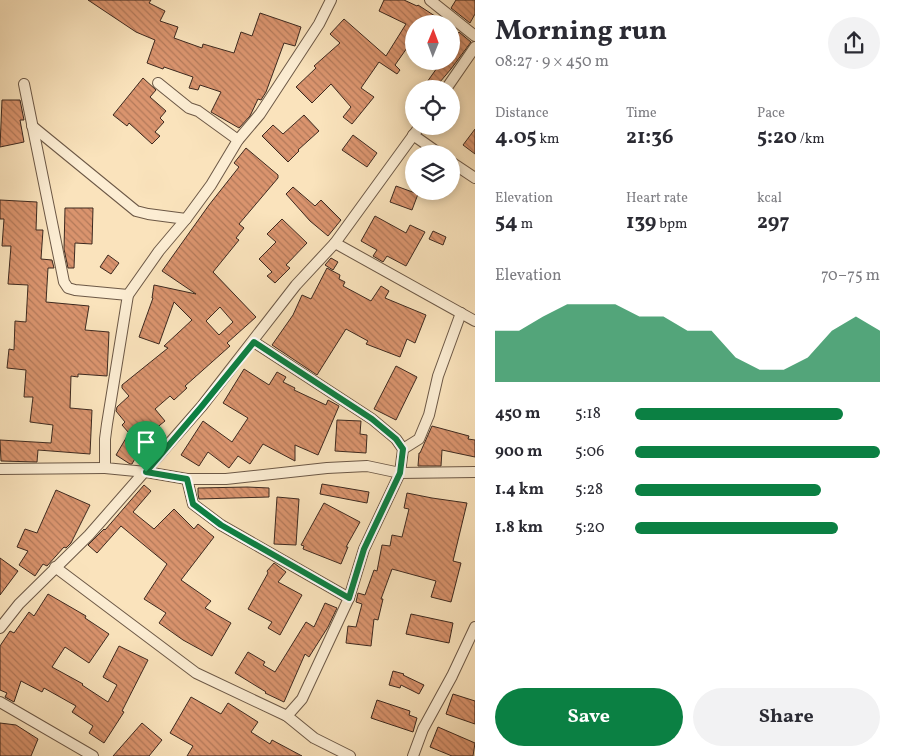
<!DOCTYPE html>
<html lang="en">
<head>
<meta charset="utf-8">
<style>
  :root { --surface:#fff; --page:#f2f2f3; --text:#2b2b33; --muted:#7c7c81; --accent:#0b8043 }
  body { margin:0; font-family:Vollkorn,serif; background:var(--page); color:var(--text); height:100vh; display:flex; flex-direction:column; font-size:19px; white-space:nowrap }
  * { box-sizing:border-box; margin:0 }
  p { font-size:16px; color:var(--muted) }
  .icon { flex:none; width:28px; height:28px; fill:none; stroke:currentColor; stroke-width:2; stroke-linecap:round; stroke-linejoin:round }
  .map { position:relative; flex:1; overflow:hidden }
  .side { display:flex; flex-direction:column; background:var(--surface); width:425px }
  .side>* { flex:none }
  .needle { width:32px; rotate:1deg }
  .buttons { position:absolute; left:405px; top:15px; display:grid; gap:10px }
  .buttons a { display:grid; place-items:center; width:55px; height:55px; border-radius:50%; background:var(--surface); box-shadow:0 2px 8px #0003; font-size:25px }
  .pin { position:absolute; display:grid; place-items:center; width:42px; height:42px; color:#fff; margin:-51px -21px; border-radius:50% 50% 50% 0; rotate:-45deg; box-shadow:0 0 5px #0007 }
  .pin .icon { rotate:45deg }
  .round { display:grid; place-items:center; flex:none; width:52px; height:52px; border-radius:26px; background:var(--page) }
  .headline { display:flex; align-items:center; justify-content:space-between; height:85px; padding:0 20px }
  h1 { font-size:28px; font-weight:700; line-height:38px }
  .metrics { display:grid; grid-template-columns:repeat(3,1fr); gap:8px; height:85px; padding:5px 20px }
  .metrics div { display:grid; align-content:center }
  .metrics b { font-size:21px; font-weight:700 }
  .metrics small { font-size:14px; font-weight:400 }
  .metrics p { font-size:14px }
  .chart { height:140px; padding:10px 20px }
  .chart p { display:flex; justify-content:space-between }
  .chart svg { width:100%; height:90px; margin-top:5px; fill:var(--accent); opacity:.7 }
  .action { display:flex; gap:10px; margin-top:auto; padding:10px 20px }
  .action a { flex:1; height:58px; border-radius:30px; background:var(--accent); color:#fff; font-size:20px; font-weight:700; line-height:58px; text-align:center }
  .action a+a { background:var(--page); color:var(--text) }
  ul { padding:0 20px; list-style:none; font-size:16px }
  li { display:grid; grid-template-columns:80px 60px 1fr; align-items:center; height:38px }
  li i { height:12px; border-radius:6px; background:var(--accent) }
  main { display:flex; flex:1; min-height:0 }
  .map>svg:first-child { display:block }
  .building { fill:url(#building-back-hatch); stroke:#3d291f; fill-rule:evenodd }
  .lines { fill:none; stroke-linecap:round; stroke-linejoin:round }
  .street-casing { stroke:#6c5846; stroke-width:12 }
  .street { stroke:#fcedd3; stroke-width:10 }
  .route-casing { stroke:#fff; stroke-width:10 }
  .route { stroke:#0b8043; stroke-width:6 }
</style>
</head>
<body>
<main>
<div class="map">
<svg width="475" height="756" viewBox="0 0 475 756">
  <defs>
    <pattern id="building-back-hatch" width="6" height="6" patternUnits="userSpaceOnUse" patternTransform="scale(1.25)"><rect width="6" height="6" fill="#da946e"/><path d="M-1 5l2 2M0 0l6 6M5-1l2 2" fill="none" stroke="#b2795a"/></pattern>
  </defs>
  <rect width="100%" height="100%" fill="#fae3bc"/>
  <filter id="stains"><feTurbulence type="fractalNoise" baseFrequency=".004" numOctaves="4"/><feColorMatrix values="0 0 0 0 .2 0 0 0 0 .09 0 0 0 0 .02 0 0 0 .5 -.17"/></filter>
  <radialGradient id="worn" r=".72"><stop offset=".6" stop-color="#630" stop-opacity="0"/><stop offset="1" stop-color="#630" stop-opacity=".3"/></radialGradient>
  <g class="building">
    <polygon points="88,0 151,0 149,3 165,11 160,21 178,27 174,38 202,48 203,44 234,53 241,32 252,36 260,13 301,27 295,46 284,43 266,92 261,100 258,99 250,116 239,128 211,112 221,92 200,85 198,90 189,88 193,77 164,67 163,69 147,63 155,40 136,32"/>
    <polygon points="384,0 404,0 417,6 418,5 438,18 434,24 414,24 414,38 395,65 400,70 397,74 379,62 361,88 374,97 352,124 343,117 351,107 331,84 312,103 296,87 316,68 314,66 340,43 330,34 344,19 386,56 406,24 379,11"/>
    <polygon points="456,0 475,0 475,14 470,23 451,8"/>
    <polygon points="459,32 471,42 451,69 434,89 422,89 442,61 451,61 451,51 458,43 453,39"/>
    <polygon points="143,78 156,90 150,97 166,111 160,118 164,122 155,132 160,136 152,144 129,123 127,126 113,115"/>
    <polygon points="2,100 20,100 24,120 20,120 24,142 0,147"/>
    <polygon points="304,115 319,131 298,150 299,151 288,162 262,136 273,125 283,134"/>
    <polygon points="475,129 475,154 463,145"/>
    <polygon points="353,135 377,153 367,167 342,150"/>
    <path d="M246 148 278 175V178L239 224 244 228 236 238 239 240 213 272 256 317 227 343 230 346 185 386 187 388 174 400 170 396 155 409 165 421 155 429 166 436 154 451 143 444 132 464H130L116 455 129 433 122 425 125 422 116 411 117 407 129 396 122 388V385L168 348 164 346 192 320 174 302 159 344 139 337 153 298H152L154 285 196 294 162 271 209 205 239 167 234 163ZM220 307 233 322 219 335 206 321Z"/>
    <polygon points="396,186 418,194 412,210 390,202"/>
    <polygon points="293,187 315,206 321,200 341,220 328,236 310,221 286,194"/>
    <polygon points="0,200 37,202 36,230 43,230 41,259 52,260 54,268 48,268 46,302 89,306 85,330 109,332 107,376 78,374 78,377 71,376 70,408 92,410 90,454 38,450 37,462 1,461 0,440 51,443 53,425 30,422 33,397 24,397 26,370 7,368 9,349 14,350 15,321 26,322 28,285 8,284 11,246 2,246 4,219 0,219"/>
    <polygon points="65,208 93,208 92,244 75,243 74,268 68,268 64,249"/>
    <polygon points="375,216 406,233 410,225 425,232 406,266 387,256 383,262 373,256 377,250 361,241"/>
    <polygon points="282,219 307,243 286,265 290,268 275,283 267,276 272,272 259,259 276,242 267,234"/>
    <polygon points="433,231 446,237 443,245 429,239"/>
    <polygon points="108,255 119,263 111,274 100,267"/>
    <polygon points="331,258 338,262 333,270 325,265"/>
    <polygon points="327,268 340,275 339,279 345,282 343,286 371,301 381,286 389,291 385,298 426,315 415,343 407,339 400,357 366,344 368,341 346,329 317,375 272,345 293,315 302,295 311,299"/>
    <polygon points="396,366 417,377 396,420 374,409"/>
    <polygon points="244,369 269,385 277,372 286,377 283,382 295,388 294,390 326,405 328,400 339,406 318,455 295,445 295,461 263,444 250,464 238,456 229,468 208,452 199,466 181,455 203,421 232,442 248,418 223,403"/>
    <polygon points="337,420 361,421 360,434 367,435 366,453 335,451"/>
    <polygon points="432,426 469,436 468,439 475,440 475,457 442,450 441,466 418,466 419,453 420,453"/>
    <polygon points="322,484 369,492 367,503 320,494"/>
    <polygon points="144,485 151,491 133,512 154,529 174,509 194,529 198,524 214,537 181,580 211,601 205,608 231,623 212,656 183,640 159,623 166,613 144,599 167,564 121,526 97,553 88,545 104,529 105,530"/>
    <polygon points="247,487 269,488 269,497 199,499 198,494 198,488"/>
    <polygon points="56,490 90,505 71,543 66,548 64,547 47,566 43,564 35,576 19,565 28,551 17,547 25,529 37,533"/>
    <polygon points="407,493 432,498 467,503 453,561 461,563 451,602 431,597 436,581 392,569 381,599 383,599 378,620 374,619 371,646 346,643 348,626 356,627 362,604 356,602 358,593 365,595 374,570 377,571 382,545 390,546 392,535 402,537 409,509 404,508"/>
    <polygon points="277,497 299,499 296,545 274,544"/>
    <polygon points="324,503 360,522 346,547 348,547 341,564 303,549 304,546 301,545"/>
    <polygon points="0,558 18,571 0,595"/>
    <polygon points="274,563 286,572 278,582 302,595 280,635 268,628 272,622 248,609 268,573 267,571"/>
    <polygon points="48,594 86,616 85,618 109,634 89,663 65,647 52,667 83,684 82,685 108,702 117,685 103,677 119,646 148,660 122,711 124,712 104,743 89,733 93,726 72,712 76,706 44,688 42,692 21,681 14,702 5,697 7,693 0,690 0,646 10,631 14,633 29,612 34,616"/>
    <polygon points="325,603 337,608 328,627 309,657 305,654 284,702 265,693 266,692 235,673 248,652 265,662 263,665 275,672 306,622 314,627"/>
    <polygon points="411,614 453,623 449,643 406,634"/>
    <polygon points="393,671 404,674 403,675 424,685 419,694 401,685 400,688 389,685"/>
    <polygon points="453,694 475,701 475,724 446,714"/>
    <polygon points="191,697 221,714 228,703 258,722 251,732 270,744 272,740 302,756 187,756 193,746 170,733"/>
    <polygon points="377,700 410,711 409,715 417,718 413,732 371,718"/>
    <polygon points="0,723 16,725 38,739 31,756 0,756"/>
    <polygon points="142,723 162,740 149,756 113,756"/>
    <polygon points="438,727 475,743 473,756 452,756 430,747"/>
  </g>
  <g class="lines">
    <defs>
      <g id="street">
        <polyline points="331,0 319,24 260,114 238,140 211,185 186,219 159,251 128,295 107,424 105,439 105,468 146,472 187,479 226,479 327,468 367,466 400,473 475,472"/>
        <polyline points="430,0 475,36"/>
        <polyline points="158,83 189,108 198,111 238,140"/>
        <polyline points="24,84 64,282 68,288 75,290 128,295"/>
        <polyline points="446,89 475,47"/>
        <polyline points="32,126 136,211 148,214 186,219"/>
        <polyline points="413,135 440,154"/>
        <polyline points="451,162 475,178"/>
        <polyline points="335,243 475,321"/>
        <polyline points="254,342 372,419 396,439 403,449 400,473 364,549 349,598 302,699 287,716"/>
        <polyline points="403,449 419,439 429,415 438,376 461,313"/>
        <polyline points="0,469 105,468"/>
        <polyline points="187,479 193,504 221,525 349,598"/>
        <polyline points="55,567 196,673 287,716 314,738 350,756"/>
        <polyline points="0,628 19,604 89,535 202,406 296,285 335,243 420,126"/>
        <polyline points="0,702 93,756"/>
        <polyline points="413,756 423,729 452,676 475,627"/>
      </g>
    </defs>
    <use href="#street" class="street-casing"/>
    <use href="#street" class="street"/>
  </g>
  <g class="lines">
    <defs>
      <polygon id="route" points="254,342 372,419 396,439 403,449 400,473 364,549 349,598 221,525 193,504 187,479 146,472 202,406"/>
    </defs>
    <use href="#route" class="route-casing"/>
    <use href="#route" class="route"/>
  </g>
  <rect width="100%" height="100%" filter="url(#stains)"/>
  <rect width="100%" height="100%" fill="url(#worn)"/>
</svg>
<div class="buttons">
<a><svg class="needle" viewBox="-14 -14 28 28"><path d="M0-13l5 13h-10z" fill="#e53935"/><path d="M0 13l5-13h-10z" fill="#7c7c81"/></svg></a>
<a><svg class="icon" aria-label="locate" viewBox="0 0 24 24"><circle cx="12" cy="12" r="6"/><path d="M12 2v4M12 18v4M2 12h4M18 12h4"/></svg></a>
<a><svg class="icon" aria-label="layers" viewBox="0 0 24 24"><path d="M12 4l9 5-9 5-9-5zM3 14l9 5 9-5"/></svg></a>
</div>
<div class="pin" style="left:146px;top:472px;background:#1e9e55"><svg class="icon" aria-label="arrive" viewBox="0 0 24 24"><path d="M6 21V4h12l-3 4 3 4H6"/></svg></div>
</div>
<section class="side">
<div class="headline"><div><h1>Morning run</h1><p>08:27 · 9 × 450 m</p></div><a class="round"><svg class="icon" aria-label="share" viewBox="0 0 24 24"><path d="M12 15V3M7 8l5-5 5 5M5 13v7h14v-7"/></svg></a></div>
<div class="metrics">
<div><p>Distance</p><b>4.05<small> km</small></b></div>
<div><p>Time</p><b>21:36</b></div>
<div><p>Pace</p><b>5:20<small> /km</small></b></div>
</div>
<div class="metrics">
<div><p>Elevation</p><b>54<small> m</small></b></div>
<div><p>Heart rate</p><b>139<small> bpm</small></b></div>
<div><p>kcal</p><b>297</b></div>
</div>
<div class="chart"><p><span>Elevation</span>70–75 m</p>
<svg viewBox="0 0 160 44" preserveAspectRatio="none"><path d="M0 44V19L10 19L20 12L30 6L40 6L50 6L60 12L70 12L80 19L90 19L100 32L110 38L120 38L130 32L140 19L150 12L160 19V44z"/></svg>
</div>
<ul>
<li><b>450 m</b>5:18<i style="width:85%"></i></li>
<li><b>900 m</b>5:06<i style="width:100%"></i></li>
<li><b>1.4 km</b>5:28<i style="width:76%"></i></li>
<li><b>1.8 km</b>5:20<i style="width:83%"></i></li>
</ul>
<div class="action"><a>Save</a><a>Share</a></div>
</section>
</main>
</body>
</html>
